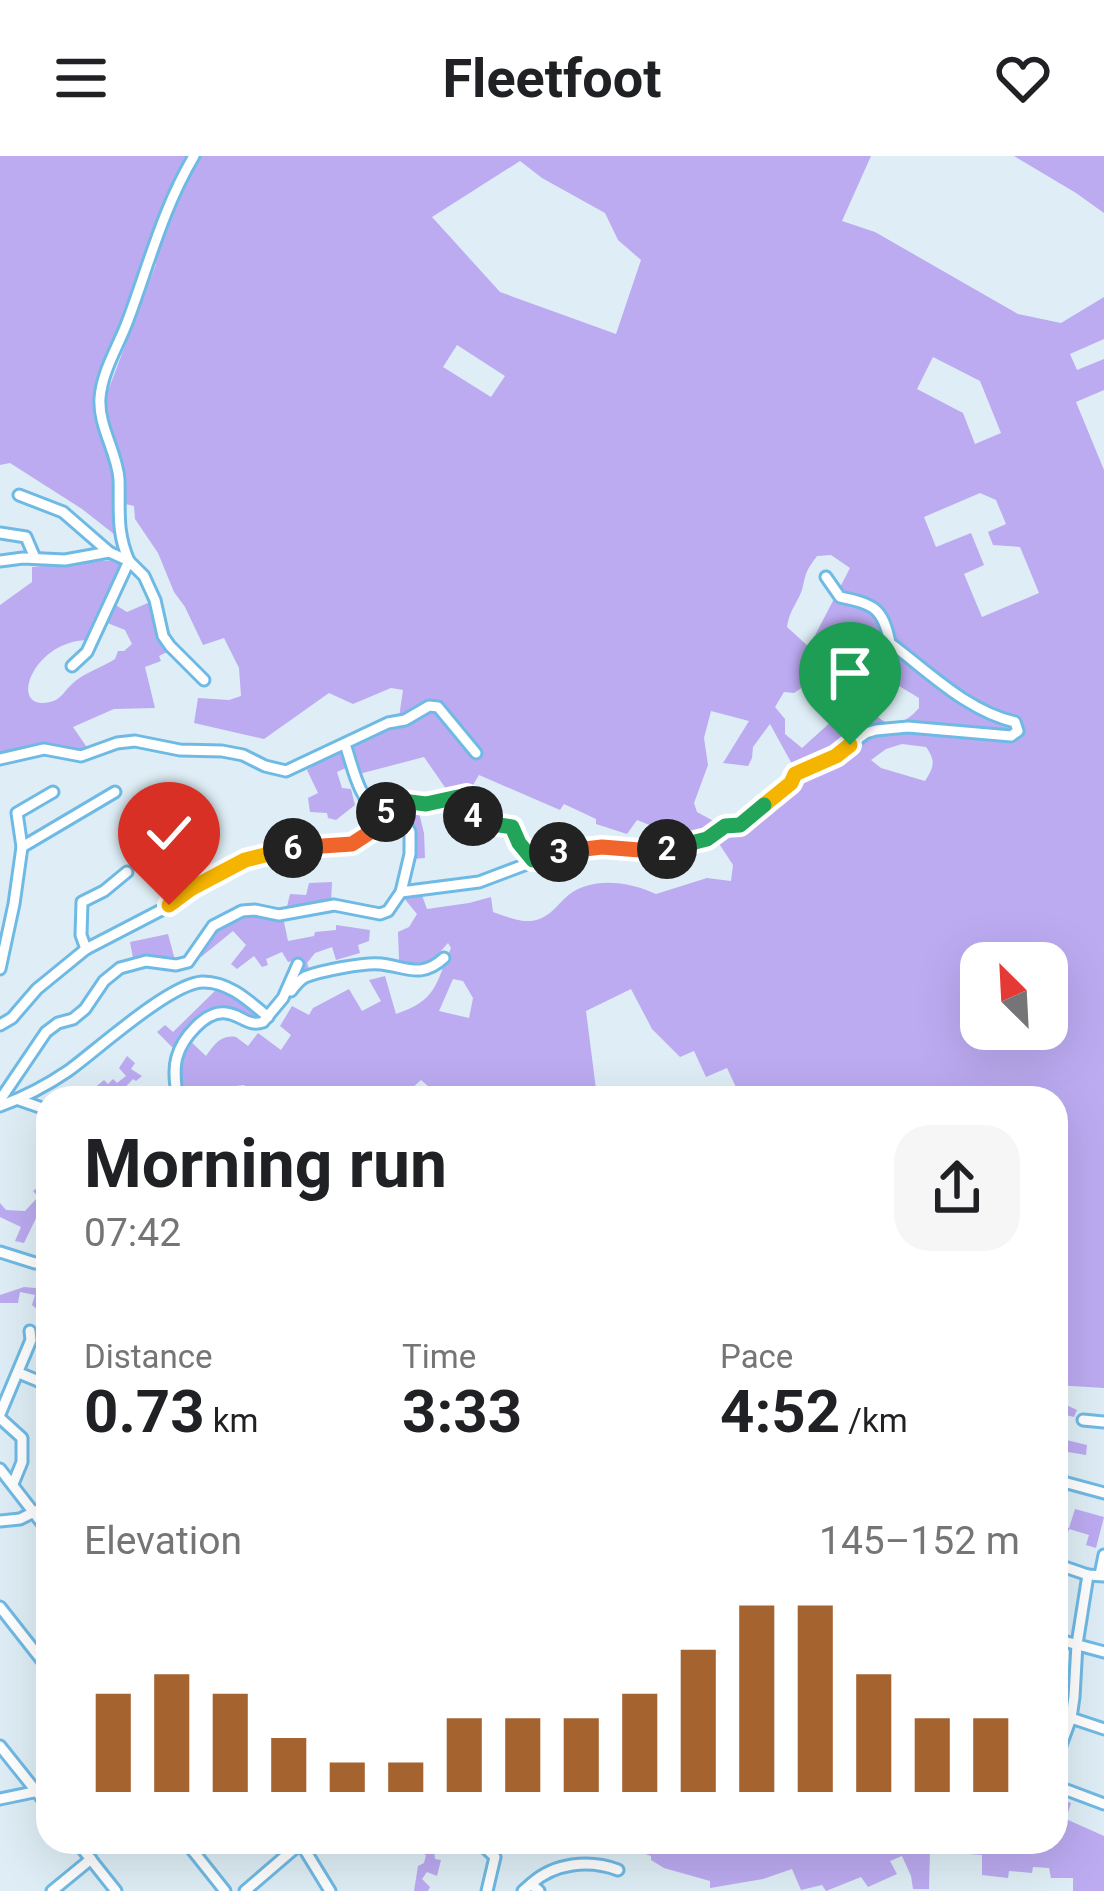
<!DOCTYPE html>
<html lang="en">
<head>
<meta charset="utf-8">
<style>
  :root { --surface:#fff; --page:#f6f6f6; --text:#202124; --muted:#757577; --accent:#a56330 }
  body { margin:0; font-family:Roboto,sans-serif; background:var(--page); color:var(--text); height:100vh; display:flex; flex-direction:column; font-size:45px; white-space:nowrap }
  * { box-sizing:border-box; margin:0 }
  p { font-size:39px; color:var(--muted) }
  .icon { flex:none; width:66px; height:66px; fill:none; stroke:currentColor; stroke-width:2; stroke-linecap:round; stroke-linejoin:round }
  .map { position:relative; flex:1; overflow:hidden }
  .details { position:absolute; left:36px; top:930px; width:1032px; height:768px; display:flex; flex-direction:column; background:var(--surface); border-radius:36px; box-shadow:0 12px 48px #0002 }
  .details>* { flex:none }
  .needle { width:78px; rotate:336deg }
  .controls { position:absolute; left:960px; top:786px; display:grid; gap:24px }
  .controls a { display:grid; place-items:center; width:108px; height:108px; border-radius:24px; background:var(--surface); box-shadow:0 12px 48px #0002; font-size:60px }
  .pin { position:absolute; display:grid; place-items:center; width:102px; height:102px; color:#fff; margin:-123px -51px; border-radius:50% 50% 50% 0; rotate:-45deg; box-shadow:0 0 12px #0007 }
  .pin .icon { rotate:45deg }
  .km { position:absolute; width:60px; height:60px; margin:-30px; border-radius:50%; background:#222; color:#fff; font-size:33px; line-height:60px; text-align:center }
  .round { display:grid; place-items:center; flex:none; width:126px; height:126px; border-radius:36px; background:var(--page) }
  .headline { display:flex; align-items:center; justify-content:space-between; height:204px; padding:0 48px }
  h1 { font-size:66px; font-weight:700; line-height:90px }
  .metrics { display:grid; grid-template-columns:repeat(3,1fr); gap:18px; height:204px; padding:12px 48px }
  .metrics div { display:grid; align-content:center }
  .metrics b { font-size:60px; font-weight:700 }
  .metrics small { font-size:33px; font-weight:400 }
  .metrics p { font-size:33px }
  .chart { height:336px; padding:24px 48px }
  .chart p { display:flex; justify-content:space-between }
  .chart svg { width:100%; height:216px; margin-top:12px; stroke:var(--accent); stroke-width:6 }
  header { display:flex; justify-content:space-between; align-items:center; height:156px; padding:0 48px; background:var(--surface); font-size:54px; font-weight:700 }
  .map>svg:first-child { display:block }
  .green { fill:#bcabf1; fill-rule:evenodd }
  .lines { fill:none; stroke-linecap:round; stroke-linejoin:round }
  .minor-casing { stroke:#6fbae5; stroke-width:15 }
  .minor { stroke:#fff; stroke-width:9 }
  .split-1-casing { stroke:#fff; stroke-width:24 }
  .split-2-casing { stroke:#fff; stroke-width:24 }
  .split-3-casing { stroke:#fff; stroke-width:24 }
  .split-4-casing { stroke:#fff; stroke-width:24 }
  .split-5-casing { stroke:#fff; stroke-width:24 }
  .split-6-casing { stroke:#fff; stroke-width:24 }
  .split-7-casing { stroke:#fff; stroke-width:24 }
  .split-8-casing { stroke:#fff; stroke-width:24 }
  .split-1 { stroke:#f5b400; stroke-width:15 }
  .split-2 { stroke:#22a559; stroke-width:15 }
  .split-3 { stroke:#f0652b; stroke-width:15 }
  .split-4 { stroke:#22a559; stroke-width:15 }
  .split-5 { stroke:#22a559; stroke-width:15 }
  .split-6 { stroke:#f0652b; stroke-width:15 }
  .split-7 { stroke:#f5b400; stroke-width:15 }
  .split-8 { stroke:#f5b400; stroke-width:15 }
</style>
</head>
<body>
<header><svg class="icon" aria-label="menu" viewBox="0 0 24 24"><path d="M4 6h16M4 12h16M4 18h16"/></svg>Fleetfoot<svg class="icon" aria-label="heart" viewBox="0 0 24 24"><path d="M12 20l-8-8c-3-5 5-10 8-4 3-6 11-1 8 4z"/></svg></header>
<div class="map">
<svg width="1104" height="1735" viewBox="0 0 1104 1735">
  <rect width="100%" height="100%" fill="#dfeef6"/>
  <g class="green">
    <path d="M0 0H871L842 65 875 76 1018 158 1061 167 1104 141V183L1070 198 1077 214 1104 203V234L1076 246 1104 314V1232L1056 1229V942H741L727 912 706 921 694 895 680 901 652 873 631 833 586 855 596 933 591 942H442L421 924 401 942H263L244 929 236 930 224 942H179L178 906 189 884 206 900C214 889 221 878 236 881L248 890 258 877 281 894 291 879 280 870 292 850 309 859 313 852 349 833 362 855 381 845 369 824 385 820 396 858C437 844 435 829 451 792L448 787C430 808 426 812 399 804L398 776 409 771 417 758 403 741 420 734 427 753 469 747 491 741 493 756C505 760 519 766 531 765 547 763 553 754 563 744 587 719 628 725 656 738L707 722 731 725 733 709 716 683 729 672H740L748 667 798 619 770 568 753 591 752 602 748 610 723 607 749 565 711 555 704 582 708 609 694 647 697 656 719 668 697 682 677 688 672 678 637 664 627 678 596 668V663L564 648 560 654 479 619 470 634 451 640 424 601 359 618 352 590 398 568 403 534 391 532 353 548 329 537 264 583 194 567 198 542 229 544 241 540 239 512 224 482 203 489 185 451 174 436 158 397 135 363 134 350 121 347 120 311 105 257 106 240 156 108 143 105 99 247 115 300 119 382 82 353 10 307 0 309ZM520 5 542 22 605 57 618 84 641 104 616 178 500 136 432 61ZM457 189 505 220 491 241 443 211ZM933 201 980 225 1001 277 975 288 963 257 917 233ZM980 337 996 344 1006 368 988 376 993 389 1020 391 1039 437 982 461 964 418 984 409 971 377 936 391 924 361ZM831 399 850 412 809 491 787 471C790 452 800 444 803 430 807 413 807 414 817 400ZM826 515 847 547 843 555 802 592 785 578V563L775 551 784 536 794 537ZM884 521 919 542V552C899 576 877 571 866 542L861 541ZM902 588 926 591C936 605 934 611 925 625L881 612 871 604 886 593ZM981 807H1047V873H981ZM453 823 463 825 473 842 469 862 439 855Z"/>
    <polygon points="1014,0 1104,0 1104,57 1076,37"/>
    <path d="M113 404 124 407 90 484C32 483 7 556 50 546 62 543 64 535 72 528 85 516 101 512 115 503L118 495H124L132 488 125 474 105 466 114 448 127 456 150 446 159 482 169 495 159 500 161 505 145 511 155 552 114 553 73 571 88 593 0 599V449L32 426V411Z"/>
    <polygon points="341,593 345,596 350,610 337,616 342,632 351,633 355,649 336,664 328,662 327,657 310,656 308,642 318,637 307,614 334,594"/>
    <path d="M398 648H409L418 653 424 677 425 702 413 703C414 677 417 664 390 653Z"/>
    <polygon points="332,726 331,747 286,755 290,738 306,739 309,727"/>
    <path d="M250 757 283 761 288 785 314 780 315 776 336 774V769L370 774 369 785 358 789 360 797 336 804 332 791 315 797 307 807 311 818 289 833 302 809 299 804 288 806 282 796 266 803 268 809 262 811 254 800 237 813 231 808 246 789 233 775 201 801 199 799C216 769 218 768 250 757Z"/>
    <polygon points="168,778 175,804 133,802 130,786"/>
    <path d="M218 832 227 834 260 857 261 862 258 867C207 842 210 857 175 894L157 876 165 869 173 876Z"/>
    <polygon points="127,900 135,907 131,913 142,920 136,925 133,923 119,938 115,938 114,942 101,942 92,934 104,924 108,928 113,923 117,927 126,920 119,912"/>
    <polygon points="48,1022 48,1058 45,1061 38,1058 24,1087 15,1085 21,1071 0,1061 0,1047 6,1054 25,1055 38,1041 33,1035 37,1032 43,1036"/>
    <polygon points="24,1131 48,1133 44,1148 48,1150 48,1178 36,1173 43,1158 32,1149 35,1139 20,1136 18,1147 0,1147 0,1139"/>
    <polygon points="1056,1244 1077,1254 1074,1261 1062,1258 1058,1282 1087,1289 1086,1299 1056,1294"/>
    <polygon points="1056,1353 1062,1355 1058,1369 1069,1372 1075,1353 1104,1361 1096,1392 1086,1389 1089,1379 1069,1373 1065,1386 1056,1383"/>
    <polygon points="1056,1641 1071,1647 1066,1663 1104,1680 1104,1735 1073,1735 1073,1722 1051,1722 1049,1712 1033,1711 1032,1717 1009,1715 1008,1722 982,1719 982,1699 930,1695 929,1733 913,1733 911,1720 902,1700 890,1705 897,1718 868,1731 861,1721 826,1735 822,1729 801,1734 792,1713 763,1723 710,1732 710,1725 664,1712 651,1704 651,1700 612,1686 1056,1686"/>
    <polygon points="435,1686 449,1686 446,1691 434,1693 435,1703 441,1704 437,1720 427,1716 422,1723 430,1731 428,1735 414,1735 418,1710 424,1707 426,1699 417,1695 417,1690"/>
  </g>
  <g class="lines">
    <defs>
      <g id="minor">
        <polyline points="19,339 63,356 109,396"/>
        <polyline points="0,377 26,381 35,402"/>
        <polyline points="0,405 23,402 65,404 109,396 129,405 144,420 155,444 163,480 170,490 204,524"/>
        <path d="M72 510 87 496 129 405C116 375 120 355 119 323 117 296 98 270 100 242 102 215 119 189 128 164 149 108 163 52 194 0"/>
        <path d="M345 588C354 615 358 641 380 659"/>
        <polyline points="0,603 44,593 81,600 117,587 135,585 180,594 222,595 243,599 265,610 286,615 388,567 405,564 429,550 438,551 476,597"/>
        <polyline points="386,656 391,648 402,645 426,648 467,639 475,664 512,671 519,687 533,704"/>
        <polyline points="146,660 154,686 167,704 180,742"/>
        <polyline points="22,691 115,636"/>
        <path d="M401 736 479 726 556 697 602 691 652 695 684 691 707 683 725 670 745 666 794 624 795 618 835 600 866 577 876 574 908 571 1011 580 1018 575 1015 566C967 555 929 516 890 487 883 452 874 448 840 441L826 421"/>
        <polyline points="86,793 81,779 82,746 104,735 127,716"/>
        <polyline points="0,813 14,748 22,691 17,657 53,636"/>
        <path d="M291 835C296 829 298 825 305 821 320 815 365 806 381 808 407 811 421 823 444 802"/>
        <polyline points="0,869 12,862 37,833 86,793 169,750 201,725 245,703 289,692 352,688 378,671 380,659"/>
        <path d="M177 942C176 929 173 914 177 901 182 883 205 854 226 857 242 859 248 871 263 866L283 842 298 808"/>
        <polyline points="0,944 46,876 58,867 73,863 85,853 104,825 120,812 146,805 176,809 188,806 213,770 242,755 255,754 279,759 334,749 380,758 388,755 401,736 410,698 410,676 400,658 386,656 380,659"/>
        <polyline points="19,944 48,954"/>
        <path d="M0 950C25 941 46 930 68 915 96 895 169 828 202 826 228 825 249 845 268 861"/>
        <polyline points="0,1096 35,1107 48,1105"/>
        <polyline points="19,1217 48,1229"/>
        <polyline points="0,1258 31,1184 30,1175"/>
        <polyline points="0,1262 22,1282 22,1306 13,1328"/>
        <polyline points="1083,1264 1104,1266"/>
        <polyline points="0,1313 48,1375"/>
        <polyline points="1056,1324 1104,1337"/>
        <polyline points="0,1365 20,1363 48,1349"/>
        <polyline points="1056,1408 1088,1419 1104,1420"/>
        <polyline points="1100,1419 1104,1399"/>
        <polyline points="0,1451 48,1512"/>
        <polyline points="1056,1483 1104,1496"/>
        <polyline points="1056,1557 1104,1573"/>
        <polyline points="0,1590 48,1650"/>
        <polyline points="1056,1603 1071,1562 1074,1541 1077,1488 1088,1419"/>
        <polyline points="1056,1630 1104,1648"/>
        <polyline points="0,1643 48,1633"/>
        <polyline points="77,1686 116,1735"/>
        <polyline points="186,1686 225,1735"/>
        <polyline points="300,1686 330,1735"/>
        <polyline points="479,1686 495,1701 487,1735"/>
        <path d="M531 1728C554 1707 589 1703 618 1714"/>
        <polyline points="52,1735 91,1703"/>
        <polyline points="245,1735 302,1686"/>
        <polyline points="523,1735 531,1728 539,1735"/>
      </g>
    </defs>
    <use href="#minor" class="minor-casing"/>
    <use href="#minor" class="minor"/>
  </g>
  <g class="lines">
    <defs>
      <polyline id="split-1" points="764,649 791,627 795,618 836,600 850,589"/>
      <polyline id="split-2" points="667,693 707,683 725,670 740,669 764,649"/>
      <polyline id="split-3" points="559,696 602,691 652,695 667,693"/>
      <polyline id="split-4" points="473,660 480,666 512,671 519,687 533,704 559,696"/>
      <polyline id="split-5" points="386,656 391,648 402,645 426,648 467,639 473,660"/>
      <polyline id="split-6" points="293,692 352,688 378,671 380,659 386,656"/>
      <polyline id="split-7" points="192,732 245,704 293,692"/>
      <polyline id="split-8" points="169,749 192,732"/>
    </defs>
    <use href="#split-1" class="split-1-casing"/>
    <use href="#split-2" class="split-2-casing"/>
    <use href="#split-3" class="split-3-casing"/>
    <use href="#split-4" class="split-4-casing"/>
    <use href="#split-5" class="split-5-casing"/>
    <use href="#split-6" class="split-6-casing"/>
    <use href="#split-7" class="split-7-casing"/>
    <use href="#split-8" class="split-8-casing"/>
    <use href="#split-1" class="split-1"/>
    <use href="#split-2" class="split-2"/>
    <use href="#split-3" class="split-3"/>
    <use href="#split-4" class="split-4"/>
    <use href="#split-5" class="split-5"/>
    <use href="#split-6" class="split-6"/>
    <use href="#split-7" class="split-7"/>
    <use href="#split-8" class="split-8"/>
  </g>
</svg>
<div class="controls">
<a><svg class="needle" viewBox="-14 -14 28 28"><path d="M0-13l5 13h-10z" fill="#e53935"/><path d="M0 13l5-13h-10z" fill="#757577"/></svg></a>
</div>
<div class="pin" style="left:850px;top:589px;background:#1e9e55"><svg class="icon" aria-label="arrive" viewBox="0 0 24 24"><path d="M6 21V4h12l-3 4 3 4H6"/></svg></div>
<div class="pin" style="left:169px;top:749px;background:#d93025"><svg class="icon" aria-label="check" viewBox="0 0 24 24"><path d="M5 12l5 5 9-10"/></svg></div>
<b class="km" style="left:667px;top:693px">2</b>
<b class="km" style="left:559px;top:696px">3</b>
<b class="km" style="left:473px;top:660px">4</b>
<b class="km" style="left:386px;top:656px">5</b>
<b class="km" style="left:293px;top:692px">6</b>
<section class="details">
<div class="headline"><div><h1>Morning run</h1><p>07:42</p></div><a class="round"><svg class="icon" aria-label="share" viewBox="0 0 24 24"><path d="M12 15V3M7 8l5-5 5 5M5 13v7h14v-7"/></svg></a></div>
<div class="metrics">
<div><p>Distance</p><b>0.73<small> km</small></b></div>
<div><p>Time</p><b>3:33</b></div>
<div><p>Pace</p><b>4:52<small> /km</small></b></div>
</div>
<div class="chart"><p><span>Elevation</span>145–152 m</p>
<svg viewBox="0 0 160 44" preserveAspectRatio="none"><path d="M5 44V24M15 44V20M25 44V24M35 44V33M45 44V38M55 44V38M65 44V29M75 44V29M85 44V29M95 44V24M105 44V15M115 44V6M125 44V6M135 44V20M145 44V29M155 44V29"/></svg>
</div>
</section>
</div>
</body>
</html>
